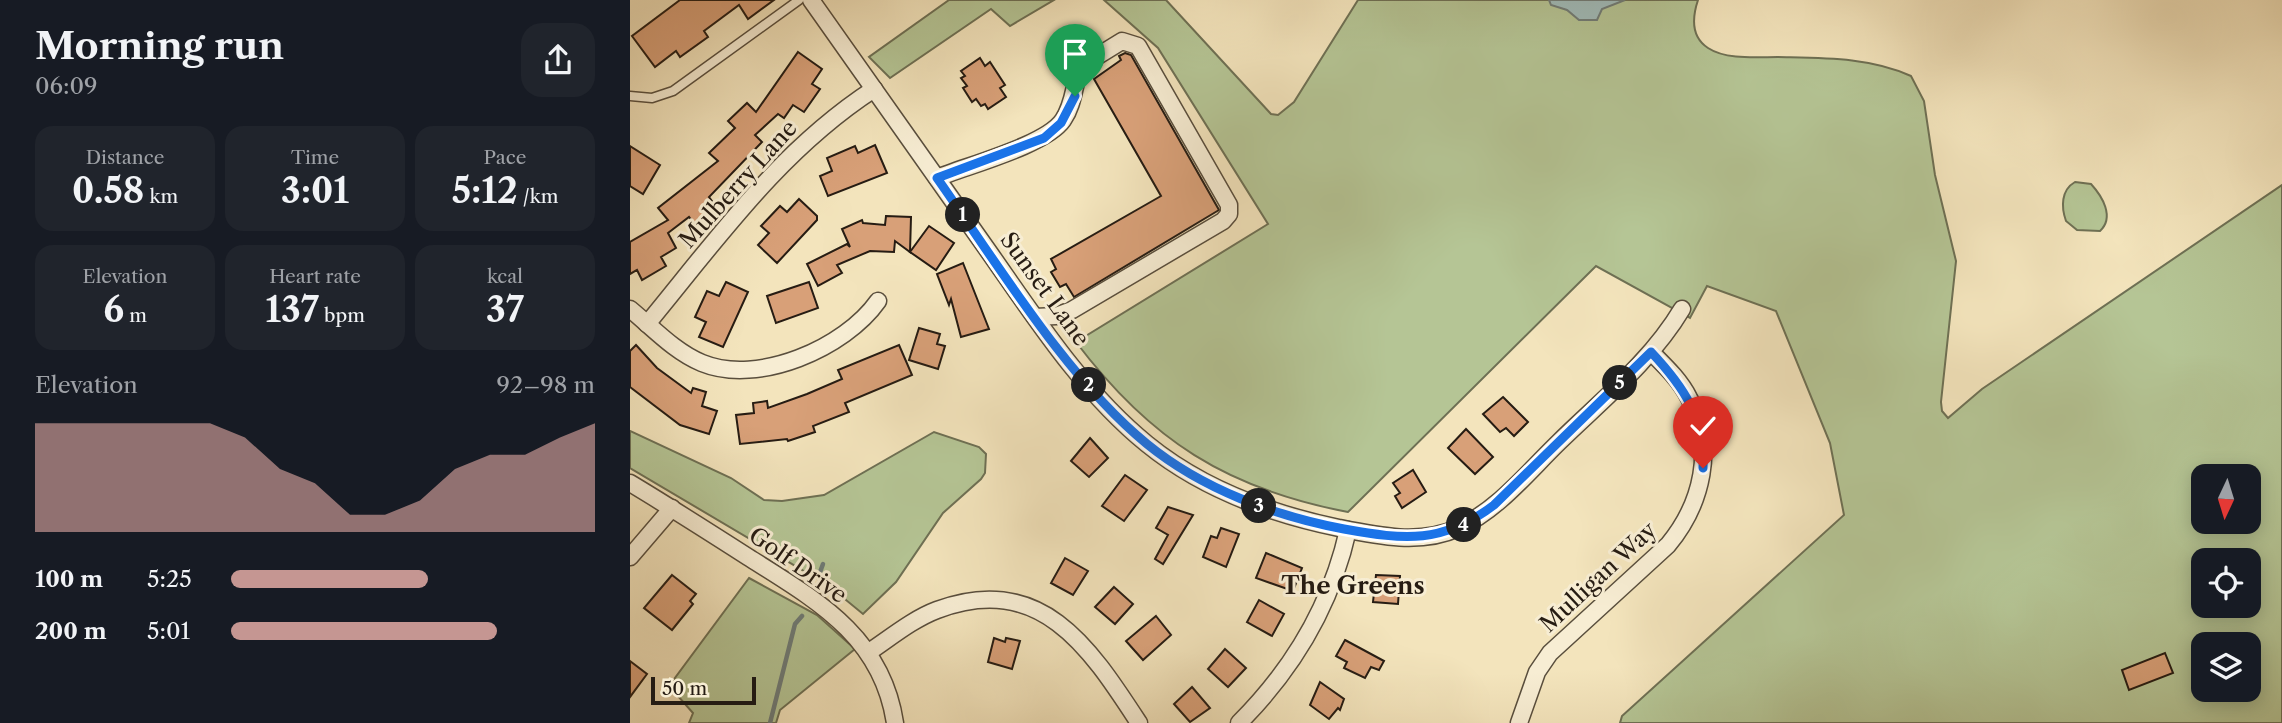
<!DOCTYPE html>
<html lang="en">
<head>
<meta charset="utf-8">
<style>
  :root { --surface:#171b24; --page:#20242c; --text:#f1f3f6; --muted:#9ea1a6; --accent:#c59692 }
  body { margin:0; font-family:"Libre Caslon Text",serif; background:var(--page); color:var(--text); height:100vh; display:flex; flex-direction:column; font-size:26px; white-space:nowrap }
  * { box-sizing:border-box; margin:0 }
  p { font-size:23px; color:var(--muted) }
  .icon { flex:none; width:38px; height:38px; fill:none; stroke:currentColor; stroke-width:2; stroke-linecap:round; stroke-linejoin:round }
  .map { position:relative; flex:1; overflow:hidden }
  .details { display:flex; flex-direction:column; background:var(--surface); width:630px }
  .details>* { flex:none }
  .needle { width:46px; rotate:184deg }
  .buttons { position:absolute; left:1561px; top:464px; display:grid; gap:14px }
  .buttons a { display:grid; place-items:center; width:70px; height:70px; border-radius:14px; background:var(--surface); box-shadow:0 4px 18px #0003; font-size:35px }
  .scale { position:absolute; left:21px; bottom:18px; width:105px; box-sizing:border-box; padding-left:7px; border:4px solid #261c13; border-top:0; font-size:19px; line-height:24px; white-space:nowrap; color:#261c13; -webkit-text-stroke:5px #f7edd3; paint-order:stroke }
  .pin { position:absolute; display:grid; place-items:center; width:60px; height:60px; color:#fff; margin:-72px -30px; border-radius:50% 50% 50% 0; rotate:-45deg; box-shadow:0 0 7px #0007 }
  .pin .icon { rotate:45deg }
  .km { position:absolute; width:35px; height:35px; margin:-18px; border-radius:50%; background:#222; color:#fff; font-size:19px; line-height:35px; text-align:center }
  .round { display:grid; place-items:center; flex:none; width:74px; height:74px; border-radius:21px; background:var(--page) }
  .head { display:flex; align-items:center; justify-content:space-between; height:119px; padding:0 35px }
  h1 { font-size:38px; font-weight:700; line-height:52px }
  .metrics { display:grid; grid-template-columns:repeat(3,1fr); gap:10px; height:119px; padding:7px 35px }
  .metrics div { display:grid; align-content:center; border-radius:18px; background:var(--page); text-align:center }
  .metrics b { font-size:35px; font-weight:700 }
  .metrics small { font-size:19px; font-weight:400 }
  .metrics p { font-size:19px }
  .chart { height:196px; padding:14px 35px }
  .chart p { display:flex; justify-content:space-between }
  .chart svg { width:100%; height:126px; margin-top:7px; fill:var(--accent); opacity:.7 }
  ul { padding:0 35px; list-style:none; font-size:23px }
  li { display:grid; grid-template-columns:112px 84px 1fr; align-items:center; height:52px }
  li i { height:18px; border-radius:9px; background:var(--accent) }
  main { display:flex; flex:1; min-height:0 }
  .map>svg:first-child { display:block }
  .green { fill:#b5c595; stroke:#6e7054; stroke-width:2; fill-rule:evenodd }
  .water { fill:#a0bcbb; stroke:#6f7c78; stroke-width:2 }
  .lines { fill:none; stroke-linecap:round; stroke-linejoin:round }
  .stream { stroke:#6f7c78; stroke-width:4.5 }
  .building { fill:#d8a078; stroke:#261c13; stroke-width:2 }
  .service-casing { stroke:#594e3d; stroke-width:11 }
  .minor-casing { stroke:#594e3d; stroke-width:19 }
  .service { stroke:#f7edd3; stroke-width:8 }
  .minor { stroke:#f7edd3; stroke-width:16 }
  .route-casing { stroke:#fff; stroke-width:14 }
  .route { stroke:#1a73e8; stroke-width:9 }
  .labels { text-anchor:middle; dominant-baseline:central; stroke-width:6; stroke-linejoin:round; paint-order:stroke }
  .street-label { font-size:23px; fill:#261c13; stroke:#f7edd3 }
  .neighbourhood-label { font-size:24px; font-weight:bold; fill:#261c13; stroke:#f7edd3 }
</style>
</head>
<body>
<main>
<section class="details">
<div class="head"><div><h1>Morning run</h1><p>06:09</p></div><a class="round"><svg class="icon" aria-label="share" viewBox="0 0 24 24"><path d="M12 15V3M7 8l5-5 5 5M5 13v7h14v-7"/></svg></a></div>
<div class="metrics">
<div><p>Distance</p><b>0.58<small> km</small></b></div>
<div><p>Time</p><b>3:01</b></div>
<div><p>Pace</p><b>5:12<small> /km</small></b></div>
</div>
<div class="metrics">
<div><p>Elevation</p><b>6<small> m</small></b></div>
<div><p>Heart rate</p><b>137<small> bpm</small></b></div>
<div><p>kcal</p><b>37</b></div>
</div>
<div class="chart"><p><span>Elevation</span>92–98 m</p>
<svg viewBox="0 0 160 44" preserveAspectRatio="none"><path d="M0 44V6L10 6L20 6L30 6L40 6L50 6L60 11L70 22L80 27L90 38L100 38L110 33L120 22L130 17L140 17L150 11L160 6V44z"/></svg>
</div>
<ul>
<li><b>100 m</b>5:25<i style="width:54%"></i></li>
<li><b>200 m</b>5:01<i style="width:73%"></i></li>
</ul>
</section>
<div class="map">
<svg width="1652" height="723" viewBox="0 0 1652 723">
  <rect width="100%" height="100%" fill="#f3e4bc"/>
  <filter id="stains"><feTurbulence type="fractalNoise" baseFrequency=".00286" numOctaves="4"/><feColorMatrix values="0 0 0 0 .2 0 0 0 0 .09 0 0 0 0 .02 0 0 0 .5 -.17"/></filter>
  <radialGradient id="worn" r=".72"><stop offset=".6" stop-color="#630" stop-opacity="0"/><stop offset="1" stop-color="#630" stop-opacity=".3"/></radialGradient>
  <g class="green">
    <polygon points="319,0 424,0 380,26 361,9 260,78 239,57"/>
    <path d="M474 0H536L641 114 648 115 664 102 728 0H1068C1062 18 1061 37 1078 48 1096 60 1127 57 1148 57 1192 58 1240 57 1281 76L1294 101 1305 175 1326 261 1311 402 1312 411 1318 418 1352 389 1652 185V723H990L992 716 1214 515 1200 443 1146 311 1077 286 1060 318 966 266 718 512C597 489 520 440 446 342L638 224 528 48ZM1573 476H1619V522H1573ZM1573 560H1619V606H1573ZM1573 644H1619V690H1573Z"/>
    <path d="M1445 182 1461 184C1472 196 1485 217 1470 231L1447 230 1436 221C1431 207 1431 190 1445 182Z"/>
    <polygon points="0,431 101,478 134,500 152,501 194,495 304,432 349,447 356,454 355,473 351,479 313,513 266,582 233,614 199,586 0,468"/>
    <polygon points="119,578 187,615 225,649 150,710 146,723 59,723 63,713 39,686"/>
  </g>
  <polygon class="water" points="919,0 995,0 972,9 967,20 949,20 937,10 921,5"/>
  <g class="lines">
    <g class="stream">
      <polyline points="189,575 193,564"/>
      <polyline points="140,723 165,624 172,616"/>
    </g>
  </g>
  <g class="building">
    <polygon points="50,0 144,0 118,19 109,5 74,31 78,37 50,57 46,51 25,67 2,36"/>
    <polygon points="168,52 192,69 182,84 190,89 174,112 163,105 154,118 148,114 125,135 132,142 79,197 88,209 66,226 59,217 38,233 46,248 31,257 36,266 12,280 7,270 0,274 0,242 38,220 28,208 88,161 79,153 105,128 98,121 117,103 126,112"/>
    <polygon points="495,53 501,55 589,210 444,297 436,284 430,287 421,272 426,269 421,259 531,196 464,79 491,60 489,56"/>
    <polygon points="350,58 355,66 360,62 375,85 370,88 376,97 358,109 355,104 351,106 346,99 342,102 333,88 337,86 331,78 335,76 331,71"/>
    <polygon points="245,145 257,173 198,196 190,176 202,171 197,158 225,146 228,153"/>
    <polygon points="0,146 30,165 13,194 0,186"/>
    <polygon points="169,199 187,216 187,220 147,263 128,245 139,233 131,226 150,206 157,212"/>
    <polygon points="256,216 281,217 280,252 265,241 264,252 240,251 207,265 212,273 188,286 177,264 217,244 220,247 212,229 232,220 233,223 255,225"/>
    <polygon points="299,226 324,243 306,270 280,252"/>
    <polygon points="333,263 359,329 331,337 321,299 319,305 307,274"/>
    <polygon points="96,282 118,292 93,347 69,337 76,322 65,317 77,291 89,296"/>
    <polygon points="179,282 188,308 146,323 137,296"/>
    <polygon points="289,328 310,334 307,344 315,346 308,369 279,360"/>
    <polygon points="6,345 27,368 61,393 63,388 76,392 72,406 87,411 79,434 50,425 0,387 0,351"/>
    <polygon points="269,345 282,375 215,403 219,412 183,426 185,432 158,441 157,439 110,444 106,415 124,413 123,403 137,401 138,408 177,394 212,379 208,370"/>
    <polygon points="873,397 898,422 884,436 876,428 870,432 853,414"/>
    <polygon points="836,429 863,457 845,474 818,448"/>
    <polygon points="460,438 478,458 459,477 441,461"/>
    <polygon points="783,470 796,492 772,508 765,496 770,493 763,483"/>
    <polygon points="495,475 517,490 494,521 472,506"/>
    <polygon points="538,507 563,515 533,564 525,559 538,535 526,528"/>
    <polygon points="591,528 609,534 596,567 573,557 581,536 587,538"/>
    <polygon points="636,553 672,568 663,591 626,578"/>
    <polygon points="435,558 458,571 443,595 421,583"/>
    <polygon points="42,575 66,594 60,601 63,604 42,630 14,608"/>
    <polygon points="746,575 770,576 768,604 743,602"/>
    <polygon points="484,587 503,604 485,624 465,607"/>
    <polygon points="629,600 654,614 642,636 617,622"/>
    <polygon points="526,616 541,635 513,660 496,641"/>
    <polygon points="364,638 375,642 376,638 390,641 382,669 358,662"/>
    <polygon points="715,640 754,661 749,670 741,667 735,678 714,668 717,662 706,656"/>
    <polygon points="595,649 616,668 598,687 578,669"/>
    <polygon points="1535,653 1543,673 1499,690 1492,670"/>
    <polygon points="0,661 17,674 0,697"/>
    <polygon points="690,682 714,699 710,710 708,708 699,719 680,705"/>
    <polygon points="562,687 580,708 560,722 544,704"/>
  </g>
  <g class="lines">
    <defs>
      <polyline id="service" points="0,96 22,98 43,91 169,0"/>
      <g id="minor">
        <path d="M181 0C240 84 300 168 359 252 406 319 453 392 517 444 571 488 641 514 709 528 748 536 791 545 828 528 868 510 898 472 929 442 972 400 1021 361 1052 309"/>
        <path d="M307 178C339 165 416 145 433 120 446 101 443 79 453 65L492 41 508 46 599 205V214L593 221 442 310 426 316 405 317"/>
        <path d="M0 309C23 328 45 352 72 363 128 386 215 348 248 301"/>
        <path d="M17 324C88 238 150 150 244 89"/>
        <path d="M0 483C40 507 79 532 118 557 186 600 252 636 265 723"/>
        <polyline points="0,557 42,508"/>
        <path d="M239 652C260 638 283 619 307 610 411 571 460 648 509 723"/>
        <path d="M609 723C664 668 701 606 718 530"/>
        <path d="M889 723 907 672 920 653 1038 545C1072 504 1086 447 1059 398 1050 380 1035 366 1021 352"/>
      </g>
    </defs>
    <use href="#service" class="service-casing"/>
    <use href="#minor" class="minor-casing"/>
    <use href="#service" class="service"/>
    <use href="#minor" class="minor"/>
  </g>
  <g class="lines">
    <defs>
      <path id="route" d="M445 96 431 123 414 138 307 178C367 263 437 379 517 444 572 489 645 516 714 529 775 540 813 544 864 505L1021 352C1054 387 1075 418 1073 468"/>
    </defs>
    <use href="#route" class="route-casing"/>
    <use href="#route" class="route"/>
  </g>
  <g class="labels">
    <g class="street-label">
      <text transform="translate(108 184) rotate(-48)">Mulberry Lane</text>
      <text transform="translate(415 289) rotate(54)">Sunset Lane</text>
      <text transform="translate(168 565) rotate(35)">Golf Drive</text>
      <text transform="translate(968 577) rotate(-43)">Mulligan Way</text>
    </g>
    <g class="neighbourhood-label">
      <text x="723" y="585">The Greens</text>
    </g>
  </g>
  <rect width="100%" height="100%" filter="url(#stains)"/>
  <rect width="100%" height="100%" fill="url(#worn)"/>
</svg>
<div class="buttons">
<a><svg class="needle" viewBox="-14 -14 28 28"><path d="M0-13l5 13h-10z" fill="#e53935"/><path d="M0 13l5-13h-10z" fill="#9ea1a6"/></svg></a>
<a><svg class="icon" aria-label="locate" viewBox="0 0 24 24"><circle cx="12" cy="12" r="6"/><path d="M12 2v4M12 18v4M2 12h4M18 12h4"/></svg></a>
<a><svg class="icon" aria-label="layers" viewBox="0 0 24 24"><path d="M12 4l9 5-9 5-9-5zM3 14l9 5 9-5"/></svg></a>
</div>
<div class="scale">50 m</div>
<div class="pin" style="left:445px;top:96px;background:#1e9e55"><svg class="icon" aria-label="arrive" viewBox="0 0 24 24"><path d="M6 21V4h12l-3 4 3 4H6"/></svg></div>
<div class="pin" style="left:1073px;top:468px;background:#d93025"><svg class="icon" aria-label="check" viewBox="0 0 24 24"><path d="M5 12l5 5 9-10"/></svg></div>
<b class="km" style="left:333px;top:215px">1</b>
<b class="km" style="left:459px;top:385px">2</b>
<b class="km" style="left:629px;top:506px">3</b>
<b class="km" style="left:834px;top:525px">4</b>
<b class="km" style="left:990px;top:383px">5</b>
</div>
</main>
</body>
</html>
